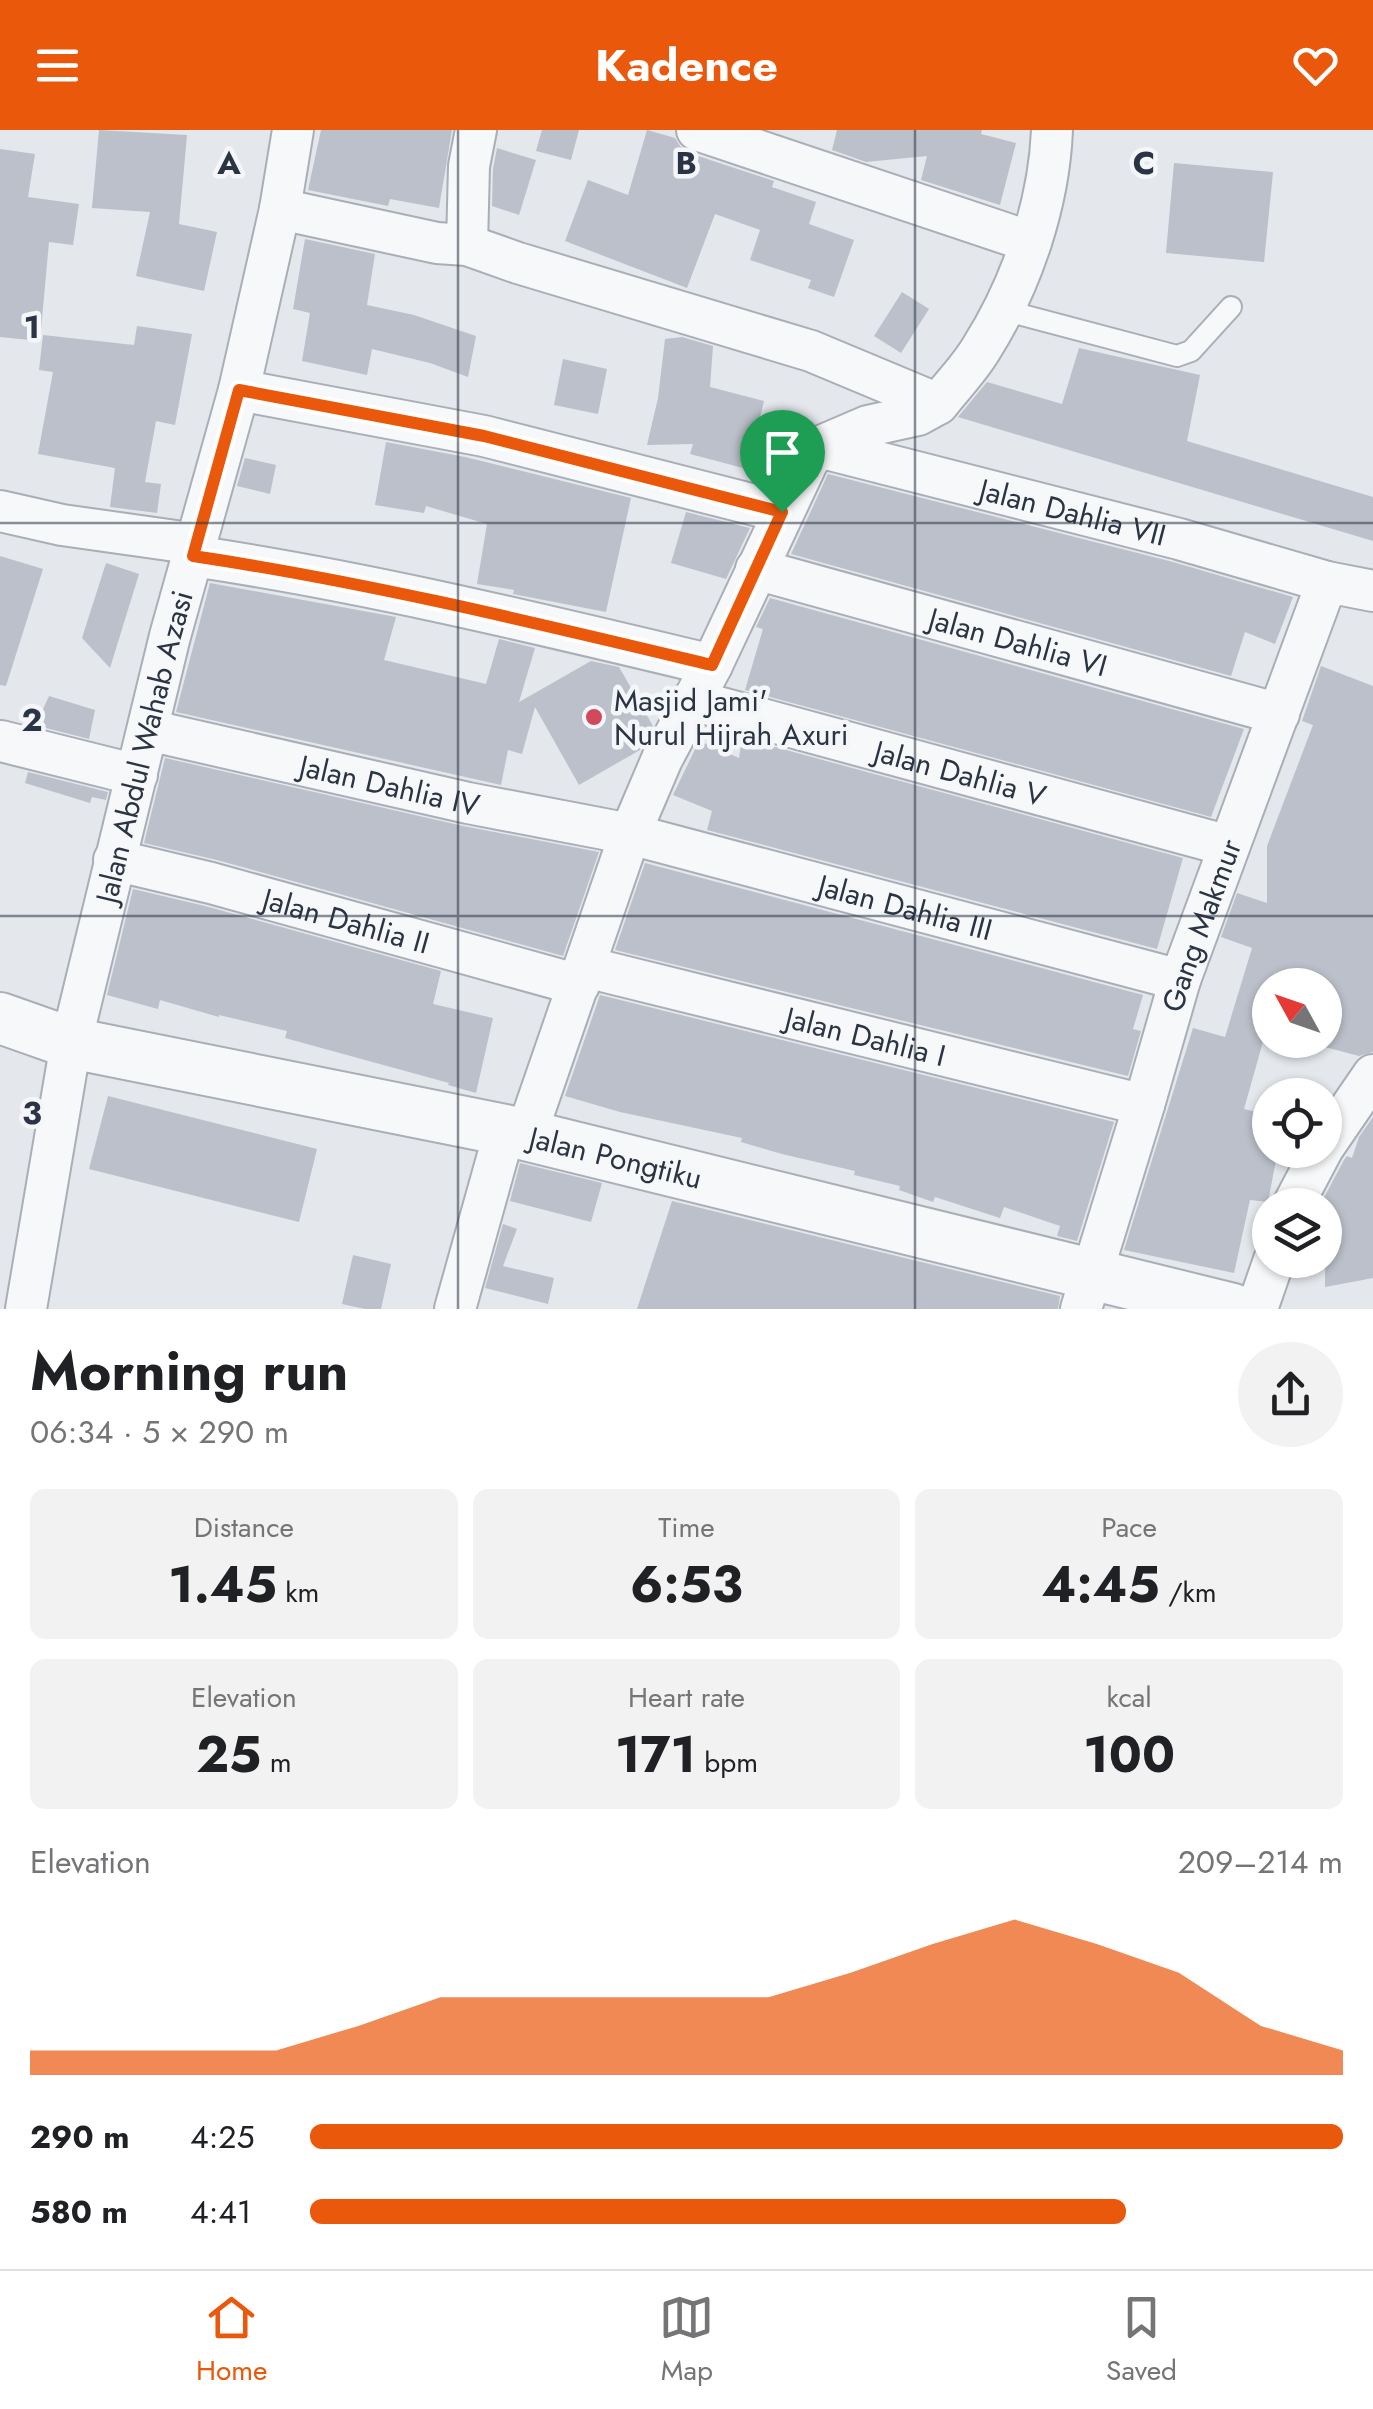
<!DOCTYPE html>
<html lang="en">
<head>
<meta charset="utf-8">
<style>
  :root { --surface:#fff; --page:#f2f2f2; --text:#202124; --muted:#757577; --line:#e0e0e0; --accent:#ea580c }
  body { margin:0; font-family:Jost,sans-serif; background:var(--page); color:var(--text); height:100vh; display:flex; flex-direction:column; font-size:38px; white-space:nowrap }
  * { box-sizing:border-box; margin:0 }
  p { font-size:32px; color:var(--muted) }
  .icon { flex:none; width:55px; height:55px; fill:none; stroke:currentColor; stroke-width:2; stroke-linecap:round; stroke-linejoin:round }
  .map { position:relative; height:1179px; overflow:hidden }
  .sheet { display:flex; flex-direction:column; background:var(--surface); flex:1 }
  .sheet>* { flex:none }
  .needle { width:65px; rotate:310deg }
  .tools { position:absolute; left:1252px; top:838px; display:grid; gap:20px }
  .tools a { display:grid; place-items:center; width:90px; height:90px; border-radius:50%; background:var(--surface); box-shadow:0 2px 8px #0004; font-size:50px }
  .pin { position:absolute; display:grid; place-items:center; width:85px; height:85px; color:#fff; margin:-102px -42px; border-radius:50% 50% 50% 0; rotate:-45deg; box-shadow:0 0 10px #0007 }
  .pin .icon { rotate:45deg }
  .round { display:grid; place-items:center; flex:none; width:105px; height:105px; border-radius:52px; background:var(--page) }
  .head { display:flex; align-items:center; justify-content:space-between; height:170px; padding:0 30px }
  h1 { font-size:55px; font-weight:700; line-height:75px }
  .metrics { display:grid; grid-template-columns:repeat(3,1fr); gap:15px; height:170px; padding:10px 30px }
  .metrics div { display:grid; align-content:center; border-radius:15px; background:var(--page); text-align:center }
  .metrics b { font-size:50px; font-weight:700 }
  .metrics small { font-size:28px; font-weight:400 }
  .metrics p { font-size:28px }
  .chart { height:280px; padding:20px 30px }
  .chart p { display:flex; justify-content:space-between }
  .chart svg { width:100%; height:180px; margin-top:10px; fill:var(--accent); opacity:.7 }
  ul { padding:0 30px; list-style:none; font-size:32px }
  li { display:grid; grid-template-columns:160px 120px 1fr; align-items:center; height:75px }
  li i { height:25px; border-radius:12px; background:var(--accent) }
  header { display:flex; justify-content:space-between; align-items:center; height:130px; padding:0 30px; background:var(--accent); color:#fff; font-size:45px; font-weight:700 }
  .tabs { display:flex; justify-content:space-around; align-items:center; height:140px; border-top:2px solid var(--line); background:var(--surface); font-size:28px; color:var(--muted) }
  .tabs a { display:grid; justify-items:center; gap:5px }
  .tabs .current { color:var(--accent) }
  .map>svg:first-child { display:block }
  .building { fill:#bbc0ca }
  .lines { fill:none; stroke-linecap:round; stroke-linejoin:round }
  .service-casing { stroke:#a9aeb7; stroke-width:24 }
  .minor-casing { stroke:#a9aeb7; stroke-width:44 }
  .tertiary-casing { stroke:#a9aeb7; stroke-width:54 }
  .service { stroke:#f7f8fa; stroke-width:20 }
  .minor { stroke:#f7f8fa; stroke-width:40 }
  .tertiary { stroke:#f7f8fa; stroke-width:50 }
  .route-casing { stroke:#fff; stroke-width:20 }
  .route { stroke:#ea580c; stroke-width:12 }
  .grid { fill:none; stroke:#2b3445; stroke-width:2.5; stroke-opacity:0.55 }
  .poi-dot { fill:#d1495b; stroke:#f4f6f9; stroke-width:4 }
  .labels { text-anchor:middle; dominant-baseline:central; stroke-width:9; stroke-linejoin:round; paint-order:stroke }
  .street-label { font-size:30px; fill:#2b3445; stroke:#f4f6f9 }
  .poi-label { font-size:30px; fill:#2b3445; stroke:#f4f6f9; text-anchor:start }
  .grid-label { font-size:32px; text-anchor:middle; font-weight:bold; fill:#2b3445; stroke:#f4f6f9; stroke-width:9; stroke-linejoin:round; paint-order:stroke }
</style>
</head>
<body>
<header><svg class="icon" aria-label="menu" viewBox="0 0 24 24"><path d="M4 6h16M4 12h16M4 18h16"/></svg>Kadence<svg class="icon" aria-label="heart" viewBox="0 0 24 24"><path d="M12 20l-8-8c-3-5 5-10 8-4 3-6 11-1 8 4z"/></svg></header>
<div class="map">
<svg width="1373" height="1179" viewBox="0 0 1373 1179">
  <rect width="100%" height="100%" fill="#e4e7ec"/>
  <g class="building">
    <polygon points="99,0 187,5 179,94 217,102 204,161 136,146 150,82 92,78"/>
    <polygon points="321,0 452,0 439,78 390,69 388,76 308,60"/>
    <polygon points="542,0 579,0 571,30 536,21"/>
    <polygon points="647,0 675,8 680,16 689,23 774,51 772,57 816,72 809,94 854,110 834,167 808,158 811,150 750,130 760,100 715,84 687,158 565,111 588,50 628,65"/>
    <polygon points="837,0 982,0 981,4 1016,13 1000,75 921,50 927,26 866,32 832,20"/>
    <polygon points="497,18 536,30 519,85 492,76 493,39"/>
    <polygon points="0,19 35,24 28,67 79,74 73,115 49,112 40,211 0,207"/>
    <polygon points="1174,33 1273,42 1264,132 1166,123"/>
    <polygon points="305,109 375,124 367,175 414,185 476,206 468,247 430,233 372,219 367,245 302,231 310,183 293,179"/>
    <polygon points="902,162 929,179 901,223 874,206"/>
    <polygon points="137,196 192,204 175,295 156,291 145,352 161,354 157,383 110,377 115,338 38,324 53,242 39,240 43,205 134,215"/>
    <polygon points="682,207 713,216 710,257 764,271 747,339 690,324 693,314 647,315 658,268 665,209"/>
    <polygon points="1079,218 1200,245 1187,311 1373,367 1373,411 958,287 987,252 1062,274"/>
    <polygon points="563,229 607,239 598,284 554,275"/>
    <polygon points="386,312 465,327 631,368 606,482 513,464 514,460 477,454 487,394 426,376 424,383 375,375"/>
    <polygon points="245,328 276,335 270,364 237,356"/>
    <polygon points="828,344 1173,432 1293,467 1275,514 1245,502 1231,546 791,424"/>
    <polygon points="686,382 750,398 726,449 671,433"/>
    <polygon points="0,426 43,439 6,556 0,555"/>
    <polygon points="106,433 139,444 110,538 82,508"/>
    <polygon points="210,453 396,487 384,530 486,554 499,509 535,518 519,572 591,531 619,537 653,596 640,620 579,655 535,577 522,624 508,620 501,655 176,582"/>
    <polygon points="770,468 1244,599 1211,687 745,560 763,499 756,497"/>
    <polygon points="1321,536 1373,556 1373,922 1359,926 1325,917 1325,855 1270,855 1270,887 1244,979 1270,985 1270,1020 1278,1020 1268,1072 1250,1070 1234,1143 1124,1120 1193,898 1225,907 1252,818 1221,807 1237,763 1267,773 1267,716 1313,595 1302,591"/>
    <polygon points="49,566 95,580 89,609 42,597 44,590 39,588"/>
    <polygon points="742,608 1183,728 1157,819 707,700 712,681 673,665 699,611 739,628"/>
    <polygon points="165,628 463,696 599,722 563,826 217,730 144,713"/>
    <polygon points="28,642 108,662 106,670 92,667 90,673 25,653"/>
    <polygon points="645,733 1143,865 1133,899 1141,901 1128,946 615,820"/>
    <polygon points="133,759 205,776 441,841 433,874 493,888 476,963 448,955 449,953 285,908 287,901 219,885 219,887 160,870 158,879 107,865"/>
    <polygon points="600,865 1114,992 1077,1111 1057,1106 1060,1096 1004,1077 1000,1088 935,1067 933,1072 899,1060 900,1056 854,1045 855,1041 782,1024 741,1012 742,1008 620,982 565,966"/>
    <polygon points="108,966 317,1019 299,1092 89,1039"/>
    <polygon points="1373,987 1373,1148 1325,1157 1325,1075 1320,1075 1344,1030 1347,1026 1352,1028 1359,1007"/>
    <polygon points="520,1033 602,1053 591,1092 510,1071"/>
    <polygon points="672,1071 1060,1166 1058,1179 637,1179"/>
    <polygon points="503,1094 517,1099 503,1136 554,1148 548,1174 485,1158"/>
    <polygon points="353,1125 391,1134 381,1179 365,1179 342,1174"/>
  </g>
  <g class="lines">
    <defs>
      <polyline id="service" points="1003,180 1177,226 1191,221 1231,177"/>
      <g id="minor">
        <polyline points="697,0 1031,112"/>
        <polyline points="280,79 437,113 467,115 518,133 811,221 938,274"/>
        <polyline points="467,115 469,36 476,0"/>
        <polyline points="239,260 484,306 782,382"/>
        <path id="s1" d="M819 317 1179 409 1327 452 1373 461"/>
        <polyline points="0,381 62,395 197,414"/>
        <path d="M193 426C368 452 540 494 712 535"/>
        <path id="s2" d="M756 439 1279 584"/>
        <path id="s3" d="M692 570 1229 716"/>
        <path id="s4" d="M148 600 468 673 630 704 1180 850"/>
        <polyline points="1,611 137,645"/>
        <path id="s5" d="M114 730 211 753 579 855"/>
        <path id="s6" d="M586 837 1144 975"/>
        <path d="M526 1005 630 704 662 629 712 535 808 331 819 317 868 296 918 285 938 274C952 256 969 239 981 219 1021 156 1049 75 1052 0"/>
        <polyline points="1325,1015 1373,945"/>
        <polyline points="1293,1075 1322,1020"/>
        <path id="s7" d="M26 1179 71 913 170 506 239 260 280 79 293 0"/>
        <polyline points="455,1179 505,1000"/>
        <path id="s8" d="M1081 1179 1144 975 1180 850 1327 452"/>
        <polyline points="1257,1179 1274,1130"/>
      </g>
      <g id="tertiary">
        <path id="s9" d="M0 888 71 913 505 1000 1233 1179"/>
      </g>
    </defs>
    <use href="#service" class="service-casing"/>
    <use href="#minor" class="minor-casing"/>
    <use href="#tertiary" class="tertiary-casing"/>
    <use href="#service" class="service"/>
    <use href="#minor" class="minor"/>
    <use href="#tertiary" class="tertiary"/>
  </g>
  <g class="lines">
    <defs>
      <path id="route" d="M239 260 484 306 782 382 712 535C540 494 368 452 193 426Z"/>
    </defs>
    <use href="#route" class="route-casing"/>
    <use href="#route" class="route"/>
  </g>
  <path class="grid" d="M458 0V1179M915 0V1179M0 393H1373M0 786H1373"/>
  <circle class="poi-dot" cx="594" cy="587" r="10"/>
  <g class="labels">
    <g class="street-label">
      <text stroke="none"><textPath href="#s1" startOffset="262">Jalan Dahlia VII</textPath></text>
      <text stroke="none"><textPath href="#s2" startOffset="272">Jalan Dahlia VI</textPath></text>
      <text stroke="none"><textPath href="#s7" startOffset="575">Jalan Abdul Wahab Azasi</textPath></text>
      <text stroke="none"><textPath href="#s3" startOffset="278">Jalan Dahlia V</textPath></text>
      <text stroke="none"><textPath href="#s4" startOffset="248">Jalan Dahlia IV</textPath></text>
      <text stroke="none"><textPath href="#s4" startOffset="778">Jalan Dahlia III</textPath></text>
      <text stroke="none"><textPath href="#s5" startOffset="240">Jalan Dahlia II</textPath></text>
      <text stroke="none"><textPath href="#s8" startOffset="402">Gang Makmur</textPath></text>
      <text stroke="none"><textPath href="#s6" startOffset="288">Jalan Dahlia I</textPath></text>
      <text stroke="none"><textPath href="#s9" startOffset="632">Jalan Pongtiku</textPath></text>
    </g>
    <g class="poi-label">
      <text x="614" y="570">Masjid Jami'<tspan x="614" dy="34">Nurul Hijrah Axuri</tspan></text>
    </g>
  </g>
  <g class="grid-label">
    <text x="229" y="44">A</text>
    <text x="686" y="44">B</text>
    <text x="1144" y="44">C</text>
    <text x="32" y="208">1</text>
    <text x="32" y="601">2</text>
    <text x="32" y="994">3</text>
  </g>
</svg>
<div class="tools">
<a><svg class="needle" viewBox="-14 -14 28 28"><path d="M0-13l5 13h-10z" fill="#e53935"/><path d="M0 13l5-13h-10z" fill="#757577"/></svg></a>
<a><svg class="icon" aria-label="locate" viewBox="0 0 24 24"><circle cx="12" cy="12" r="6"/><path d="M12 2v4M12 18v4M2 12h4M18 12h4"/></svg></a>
<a><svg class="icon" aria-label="layers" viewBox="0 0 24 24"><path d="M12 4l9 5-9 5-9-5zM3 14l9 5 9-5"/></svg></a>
</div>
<div class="pin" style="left:782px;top:382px;background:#1e9e55"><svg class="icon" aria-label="arrive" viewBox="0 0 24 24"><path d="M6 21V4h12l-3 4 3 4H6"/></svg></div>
</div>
<section class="sheet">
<div class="head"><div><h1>Morning run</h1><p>06:34 · 5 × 290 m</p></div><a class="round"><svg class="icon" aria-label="share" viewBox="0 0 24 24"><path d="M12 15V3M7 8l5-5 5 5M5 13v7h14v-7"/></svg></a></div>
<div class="metrics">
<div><p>Distance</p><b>1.45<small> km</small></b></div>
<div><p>Time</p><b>6:53</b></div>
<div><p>Pace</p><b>4:45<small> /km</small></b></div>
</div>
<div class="metrics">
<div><p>Elevation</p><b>25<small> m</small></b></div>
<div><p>Heart rate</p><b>171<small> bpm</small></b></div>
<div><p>kcal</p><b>100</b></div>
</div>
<div class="chart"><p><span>Elevation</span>209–214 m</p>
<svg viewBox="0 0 160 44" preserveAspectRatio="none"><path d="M0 44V38L10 38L20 38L30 38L40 32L50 25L60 25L70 25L80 25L90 25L100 19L110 12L120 6L130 12L140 19L150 32L160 38V44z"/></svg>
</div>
<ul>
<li><b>290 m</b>4:25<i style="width:100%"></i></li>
<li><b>580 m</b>4:41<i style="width:79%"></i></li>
</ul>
</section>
<nav class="tabs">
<a class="current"><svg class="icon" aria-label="home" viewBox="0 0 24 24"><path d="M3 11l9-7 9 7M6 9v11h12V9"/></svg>Home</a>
<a><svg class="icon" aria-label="map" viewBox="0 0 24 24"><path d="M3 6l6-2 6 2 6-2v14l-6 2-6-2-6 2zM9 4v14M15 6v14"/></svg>Map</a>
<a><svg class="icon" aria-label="saved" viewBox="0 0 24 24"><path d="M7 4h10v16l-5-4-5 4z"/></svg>Saved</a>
</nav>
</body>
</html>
